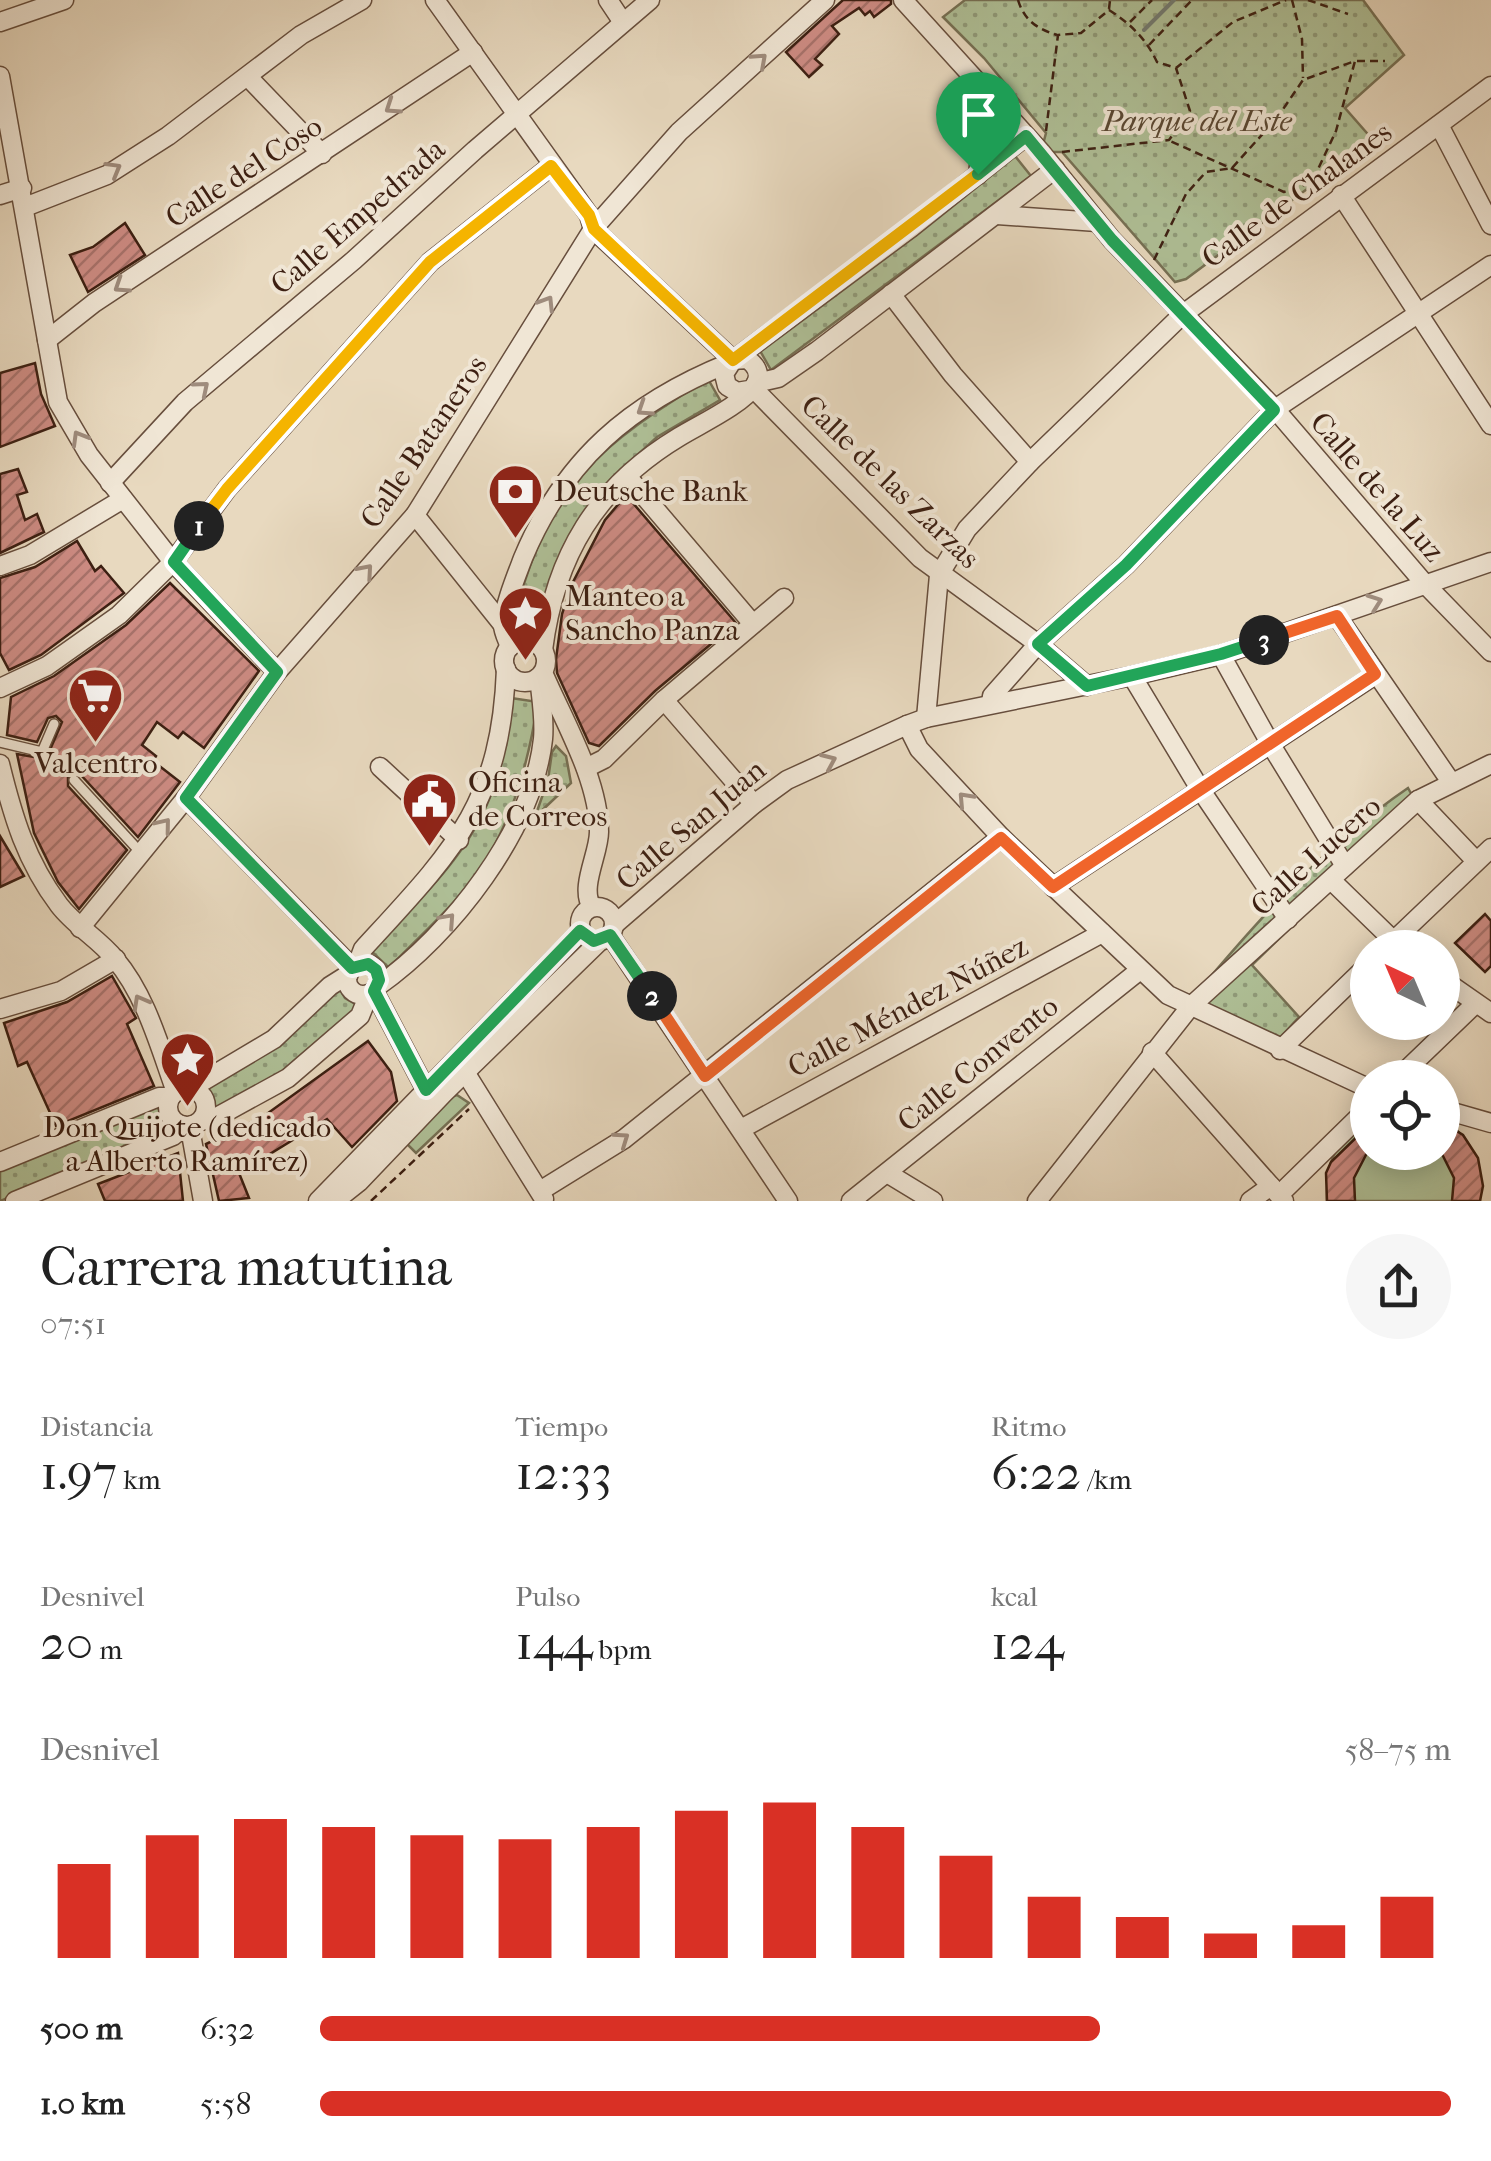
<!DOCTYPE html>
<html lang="es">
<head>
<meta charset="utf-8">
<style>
  :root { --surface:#fff; --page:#f6f6f6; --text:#222; --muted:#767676; --accent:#d93025 }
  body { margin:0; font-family:"IM FELL French Canon",serif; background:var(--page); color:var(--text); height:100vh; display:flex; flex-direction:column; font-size:38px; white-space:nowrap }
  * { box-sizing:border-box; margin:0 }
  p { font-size:32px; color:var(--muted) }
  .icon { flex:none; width:55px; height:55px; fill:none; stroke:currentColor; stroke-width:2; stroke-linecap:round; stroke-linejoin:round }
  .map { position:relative; height:1201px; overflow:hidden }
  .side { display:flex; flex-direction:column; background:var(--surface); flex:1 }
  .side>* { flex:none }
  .needle { width:65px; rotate:316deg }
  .tools { position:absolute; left:1350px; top:930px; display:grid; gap:20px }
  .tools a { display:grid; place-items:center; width:110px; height:110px; border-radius:50%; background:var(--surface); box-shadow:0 5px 25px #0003; font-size:50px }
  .pin { position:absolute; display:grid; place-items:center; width:85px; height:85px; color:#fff; margin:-102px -42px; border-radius:50% 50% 50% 0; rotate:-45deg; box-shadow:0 0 10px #0007 }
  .pin .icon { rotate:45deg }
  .km { position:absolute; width:50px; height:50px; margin:-25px; border-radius:50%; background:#222; color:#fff; font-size:28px; line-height:50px; text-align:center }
  .round { display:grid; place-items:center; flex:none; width:105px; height:105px; border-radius:52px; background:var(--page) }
  .headline { display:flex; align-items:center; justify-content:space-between; height:170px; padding:0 40px }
  h1 { font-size:55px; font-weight:600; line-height:75px }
  .metrics { display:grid; grid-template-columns:repeat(3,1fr); gap:15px; height:170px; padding:10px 40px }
  .metrics div { display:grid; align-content:center }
  .metrics b { font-size:50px; font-weight:600 }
  .metrics small { font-size:28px; font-weight:400 }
  .metrics p { font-size:28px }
  .chart { height:280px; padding:20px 40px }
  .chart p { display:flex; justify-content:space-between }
  .chart svg { width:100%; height:180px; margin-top:10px; stroke:var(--accent); stroke-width:6 }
  ul { padding:0 40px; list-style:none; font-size:32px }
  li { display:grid; grid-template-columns:160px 120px 1fr; align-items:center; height:75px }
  li i { height:25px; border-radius:12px; background:var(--accent) }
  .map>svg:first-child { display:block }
  .grass { fill:#afc097; stroke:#767054; stroke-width:2.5 }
  .park { fill:url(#park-dots); stroke:#767054; stroke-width:2.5 }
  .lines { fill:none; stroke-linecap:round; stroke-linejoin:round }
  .stream { stroke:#737c74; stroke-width:4 }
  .building { fill:url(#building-hatch); stroke:#3c1f12; stroke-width:2.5 }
  .lane-casing { stroke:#674e3d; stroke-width:12 }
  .street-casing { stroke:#674e3d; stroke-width:21 }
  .path { stroke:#3c1f12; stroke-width:2.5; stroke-dasharray:8 5; stroke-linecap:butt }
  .lane { stroke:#f0e6d5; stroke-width:9 }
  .street { stroke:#f0e6d5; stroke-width:18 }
  .oneway { stroke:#9f8c7d }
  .split-1-casing { stroke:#fff; stroke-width:20 }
  .split-2-casing { stroke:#fff; stroke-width:20 }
  .split-3-casing { stroke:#fff; stroke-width:20 }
  .split-4-casing { stroke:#fff; stroke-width:20 }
  .split-1 { stroke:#f5b400; stroke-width:12 }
  .split-2 { stroke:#22a559; stroke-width:12 }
  .split-3 { stroke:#f0652b; stroke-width:12 }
  .split-4 { stroke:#22a559; stroke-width:12 }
  .labels { text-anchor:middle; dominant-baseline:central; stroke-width:8; stroke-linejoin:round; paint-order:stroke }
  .park-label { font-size:30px; font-style:italic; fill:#594733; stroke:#f0e6d5 }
  .street-label { font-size:30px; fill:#3c1f12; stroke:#f0e6d5 }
  .poi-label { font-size:30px; fill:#3c1f12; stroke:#f0e6d5; text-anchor:start }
</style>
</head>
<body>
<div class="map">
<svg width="1491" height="1201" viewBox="0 0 1491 1201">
  <defs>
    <pattern id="park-dots" width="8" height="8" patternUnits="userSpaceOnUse" patternTransform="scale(2.5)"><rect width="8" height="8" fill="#afc097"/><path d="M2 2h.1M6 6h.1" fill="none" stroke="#909b7a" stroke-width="1.8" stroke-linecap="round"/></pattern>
    <pattern id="building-hatch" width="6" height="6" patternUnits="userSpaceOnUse" patternTransform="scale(2.5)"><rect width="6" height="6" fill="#ce8c84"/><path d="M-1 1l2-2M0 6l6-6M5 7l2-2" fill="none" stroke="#a8726b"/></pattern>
  </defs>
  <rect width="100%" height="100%" fill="#e8d9bf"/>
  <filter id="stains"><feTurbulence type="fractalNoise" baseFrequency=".002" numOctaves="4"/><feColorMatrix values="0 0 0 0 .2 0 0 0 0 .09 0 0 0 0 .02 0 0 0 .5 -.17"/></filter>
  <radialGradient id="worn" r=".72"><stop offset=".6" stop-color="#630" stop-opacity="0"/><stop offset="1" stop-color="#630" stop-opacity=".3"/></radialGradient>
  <g class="grass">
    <polygon points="457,1095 469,1103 416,1153 406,1143 448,1098"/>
    <path d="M1367 1118 1368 1152H1442L1443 1118C1477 1145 1478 1159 1480 1201H1327C1326 1157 1335 1146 1367 1118Z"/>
  </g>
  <g class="park">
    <polygon points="965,0 1363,0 1404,55 1345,108 1373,140 1186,279 1175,282 1062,152 1041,152 1046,133 984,58 943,17"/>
    <polygon points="1015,156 1031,176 771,370 759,349"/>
    <path d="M708 379 720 400 657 437 611 479 572 533 543 607 516 610C551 483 600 445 708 379Z"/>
    <path d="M511 698 538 702C529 757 516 809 488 857 463 899 422 933 389 968L370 950C415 904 466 859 490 797 502 765 506 732 511 698Z"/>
    <polygon points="556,746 566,756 571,783 535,817 548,780 552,752"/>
    <path d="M1408 788 1417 804 1252 965 1299 1017 1278 1040 1190 1001C1256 922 1323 846 1408 788Z"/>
    <polygon points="340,989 345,998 357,1005 357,1011 288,1069 212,1113 212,1099 201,1086"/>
    <polygon points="156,1104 170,1131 0,1201 0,1169"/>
  </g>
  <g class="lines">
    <polyline class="stream" points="1144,30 1174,0"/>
  </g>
  <g class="building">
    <polygon points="843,0 891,0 891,4 874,17 870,11 865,15 859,8 832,26 839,34 815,59 822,65 809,77 786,52"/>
    <polygon points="125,223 145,255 88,292 70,255 93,247"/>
    <polygon points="35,363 41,394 55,426 0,447 0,373"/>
    <polygon points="18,469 27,492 17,495 25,520 37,514 44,532 0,553 0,474"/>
    <polygon points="621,501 632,502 736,623 655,691 599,746 589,743 557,673 556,659 562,614 572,584 605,520"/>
    <polygon points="77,541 95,571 101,566 124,593 41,655 9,670 0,653 0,578 35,567"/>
    <polygon points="170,583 259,671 204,748 183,732 178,738 157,722 142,745 156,756 153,761 180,782 138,837 80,774 73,772 68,775 68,786 127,850 79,909 58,882 34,833 17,754 46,759 62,722 56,716 48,718 37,742 7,735 11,697 54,676 126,625"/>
    <polygon points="0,836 24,876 0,887"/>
    <polygon points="1485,914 1491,921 1491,966 1485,972 1455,943"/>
    <polygon points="112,976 136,1018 127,1024 154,1086 56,1126 27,1062 18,1066 4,1023 67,1002"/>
    <polygon points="368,1041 391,1072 397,1101 352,1147 327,1119 239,1173 249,1198 219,1201 206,1144 264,1116"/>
    <polygon points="1442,1122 1463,1135 1478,1158 1483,1186 1480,1201 1452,1201 1454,1178 1442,1154"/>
    <polygon points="1368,1126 1368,1151 1354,1178 1355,1201 1327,1201 1326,1173 1331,1162"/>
    <polygon points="178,1153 183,1201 105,1201 98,1184"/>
  </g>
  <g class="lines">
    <defs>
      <g id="lane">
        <polyline points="0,742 42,752 54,724"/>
        <polyline points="74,780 141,853"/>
      </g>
      <g id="street">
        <polyline points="435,0 589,215 593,229 733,360"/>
        <polyline points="608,0 622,21"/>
        <polyline points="903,0 1041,152 1112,240 1275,409 1425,584 1491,652"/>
        <polyline points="0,22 64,0"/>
        <polyline points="0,76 58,402 89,455 173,562 277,672"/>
        <polyline points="248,77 322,154"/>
        <polyline points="1439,125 1491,225"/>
        <polyline points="978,175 987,92"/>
        <polyline points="0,195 22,188"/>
        <polyline points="1341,195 1491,425"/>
        <polyline points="25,207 107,175 168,136 301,35 362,0"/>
        <polyline points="997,215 1097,222"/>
        <polyline points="891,294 953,375 1030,462"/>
        <polyline points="47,340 94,303 473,52"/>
        <polyline points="735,359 912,227 1026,136"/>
        <polyline points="756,383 778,378 817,351 1055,169"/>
        <polyline points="753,388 920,558 1038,644 1087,686"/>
        <polyline points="627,476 753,624"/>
        <polyline points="110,483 185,402 354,260 475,150 650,0"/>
        <polyline points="415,515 503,625"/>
        <polyline points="0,566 30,555 123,499"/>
        <polyline points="1337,616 1451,782"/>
        <circle cx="525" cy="661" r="21"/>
        <path d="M510 647C508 641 503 632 503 625 503 608 517 574 523 558 564 460 630 403 729 363"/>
        <path d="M543 650C555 556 596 487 679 437 700 424 742 405 755 385 762 374 756 365 747 359L733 360 724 374 727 386 737 392 749 390"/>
        <polyline points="1221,655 1271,745 1345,866"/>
        <polyline points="1132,676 1200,789 1288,919"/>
        <path d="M545 677C565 723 599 781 599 832 599 854 579 888 592 907"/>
        <polyline points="0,688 47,666 119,615 173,562 227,489 430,262 551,166"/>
        <polyline points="664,700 754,804"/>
        <polyline points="991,704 992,696 1038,644 1126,565 1275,409 1491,265"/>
        <polyline points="926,718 939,575 967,529 1030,462 1182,315 1491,86"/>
        <polyline points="907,725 919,749 1001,837 1168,995 1368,1088"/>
        <path d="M0 764C13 817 26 861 59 905 75 926 99 939 115 959 146 995 160 1048 176 1092"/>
        <polyline points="380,767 459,840"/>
        <polyline points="586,768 604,759 664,700 784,598"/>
        <polyline points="186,798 353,968"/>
        <polyline points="1418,800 1476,861"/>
        <polyline points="1331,880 1400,947"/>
        <polyline points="1053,887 1375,675"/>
        <circle cx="597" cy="924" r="17"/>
        <polyline points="614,925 754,804 787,780 907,725 926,718 1132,676 1221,655 1491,562"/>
        <polyline points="80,928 186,798 277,672 415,515 593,229 679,132 825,0"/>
        <polyline points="610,935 788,1201"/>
        <polyline points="1386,948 1491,848"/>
        <circle cx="363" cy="979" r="16"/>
        <path d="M357 965 363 949C451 853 501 806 506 669"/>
        <polyline points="1442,979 1491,1013"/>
        <path d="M378 986C451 935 533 830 543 739 545 719 541 697 539 677"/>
        <polyline points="374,991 426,1090"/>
        <polyline points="0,1009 61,991 116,959"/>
        <polyline points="1280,1050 1368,965"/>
        <polyline points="1152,1052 1284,1201"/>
        <polyline points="465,1072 544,1199"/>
        <polyline points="1398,1078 1475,1004"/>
        <circle cx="187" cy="1107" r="19"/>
        <polyline points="190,1089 274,1039 330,986 349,974"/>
        <polyline points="1442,1109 1491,1123"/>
        <polyline points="200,1121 215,1118 288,1078 360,1016 369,994"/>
        <polyline points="193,1125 191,1134 203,1201"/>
        <polyline points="741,1129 1102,933"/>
        <polyline points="0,1162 159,1097 171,1097"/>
        <polyline points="887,1173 933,1201"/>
        <polyline points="540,1191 624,1139 1001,837"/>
        <polyline points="1280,1194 1368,1108"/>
        <polyline points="15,1201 173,1136 185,1126"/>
        <polyline points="318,1201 581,931"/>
        <polyline points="335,1201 359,1182 444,1093 600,941"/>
        <polyline points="851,1201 1140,970"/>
        <polyline points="1037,1201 1190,1007 1418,800 1491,764"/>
        <polyline points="1250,1201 1271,1186"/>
      </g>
    </defs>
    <use href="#lane" class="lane-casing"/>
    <use href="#street" class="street-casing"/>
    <g class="path">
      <path d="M1018 0C1024 20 1037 29 1057 35"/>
      <polyline points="1292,0 1302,39 1303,78"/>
      <polyline points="1308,0 1348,14"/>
      <polyline points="1109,9 1110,0"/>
      <polyline points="1130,22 1152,0"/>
      <polyline points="1149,45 1192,0"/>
      <polyline points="1357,61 1385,61"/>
      <path d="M1046 131 1058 35 1081 33 1109 10C1131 24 1146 39 1157 62L1176 68 1233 22 1286 0"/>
      <polyline points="1062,152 1169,140 1190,111 1176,68"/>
      <polyline points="1154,260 1186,194 1206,172 1232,168 1277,118 1303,80 1355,61 1336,131 1312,182 1284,192 1170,141"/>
      <polyline points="371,1201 469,1109"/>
    </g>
    <use href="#lane" class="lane"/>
    <use href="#street" class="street"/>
  </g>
  <defs><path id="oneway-chevron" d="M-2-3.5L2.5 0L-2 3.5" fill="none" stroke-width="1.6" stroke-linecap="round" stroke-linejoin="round" transform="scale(2.5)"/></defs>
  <g class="oneway">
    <use href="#oneway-chevron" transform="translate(760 60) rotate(-42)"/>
    <use href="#oneway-chevron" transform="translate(392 107) rotate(146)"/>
    <use href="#oneway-chevron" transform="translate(114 169) rotate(-30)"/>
    <use href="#oneway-chevron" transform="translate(121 286) rotate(147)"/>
    <use href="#oneway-chevron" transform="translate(547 303) rotate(-58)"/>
    <use href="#oneway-chevron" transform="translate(202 388) rotate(-40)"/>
    <use href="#oneway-chevron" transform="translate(644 409) rotate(147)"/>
    <use href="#oneway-chevron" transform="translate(79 438) rotate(-120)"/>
    <use href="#oneway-chevron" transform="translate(366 571) rotate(-49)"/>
    <use href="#oneway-chevron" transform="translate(1375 602) rotate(-20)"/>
    <use href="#oneway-chevron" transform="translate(829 761) rotate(-24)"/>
    <use href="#oneway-chevron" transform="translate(965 799) rotate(-133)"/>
    <use href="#oneway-chevron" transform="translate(164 825) rotate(-51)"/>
    <use href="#oneway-chevron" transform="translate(448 920) rotate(-48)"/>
    <use href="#oneway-chevron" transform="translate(140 1002) rotate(-119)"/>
    <use href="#oneway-chevron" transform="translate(622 1139) rotate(-35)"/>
  </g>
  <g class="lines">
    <defs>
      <polyline id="split-1" points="199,526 227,489 430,262 551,166 589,215 594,229 733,360 978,174"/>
      <polyline id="split-2" points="199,526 174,562 277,672 186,798 352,968 368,964 376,970 379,980 374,991 426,1090 580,931 594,941 610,935 652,996"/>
      <polyline id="split-3" points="652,996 705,1076 1001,838 1053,887 1375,674 1337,616 1264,640"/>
      <polyline id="split-4" points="978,174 1026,136 1112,240 1274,410 1126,565 1038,644 1087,686 1221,654 1264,640"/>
    </defs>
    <use href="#split-1" class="split-1-casing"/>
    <use href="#split-2" class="split-2-casing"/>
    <use href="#split-3" class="split-3-casing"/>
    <use href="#split-4" class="split-4-casing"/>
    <use href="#split-1" class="split-1"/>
    <use href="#split-2" class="split-2"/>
    <use href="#split-3" class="split-3"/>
    <use href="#split-4" class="split-4"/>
  </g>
  <defs>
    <symbol id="bank-pin" viewBox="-11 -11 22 30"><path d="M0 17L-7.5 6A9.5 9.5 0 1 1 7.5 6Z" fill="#8f2418" stroke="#f0e6d5"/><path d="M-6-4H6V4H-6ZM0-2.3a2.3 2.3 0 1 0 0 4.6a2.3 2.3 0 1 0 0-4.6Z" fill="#fff"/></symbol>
    <symbol id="sight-pin" viewBox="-11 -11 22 30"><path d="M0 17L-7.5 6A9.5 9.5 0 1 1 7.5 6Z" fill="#8f2418" stroke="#f0e6d5"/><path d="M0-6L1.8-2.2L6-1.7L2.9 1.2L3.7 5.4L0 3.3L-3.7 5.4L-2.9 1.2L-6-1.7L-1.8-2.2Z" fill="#fff"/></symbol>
    <symbol id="supermarket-pin" viewBox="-11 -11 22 30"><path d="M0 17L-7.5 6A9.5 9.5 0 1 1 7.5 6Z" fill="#8f2418" stroke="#f0e6d5"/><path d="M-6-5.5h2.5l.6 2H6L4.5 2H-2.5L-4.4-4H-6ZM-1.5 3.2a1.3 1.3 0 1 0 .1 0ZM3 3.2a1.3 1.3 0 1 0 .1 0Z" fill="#fff"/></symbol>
    <symbol id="civic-pin" viewBox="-11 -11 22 30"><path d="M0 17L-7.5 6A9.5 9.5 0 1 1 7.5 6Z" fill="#8f2418" stroke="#f0e6d5"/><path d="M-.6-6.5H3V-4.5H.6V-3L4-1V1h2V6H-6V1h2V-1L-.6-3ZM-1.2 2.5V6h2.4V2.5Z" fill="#fff"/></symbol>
  </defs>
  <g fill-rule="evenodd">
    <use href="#bank-pin" x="484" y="460" width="63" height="86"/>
    <use href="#sight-pin" x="494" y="582" width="63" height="86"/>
    <use href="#supermarket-pin" x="64" y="664" width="63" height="86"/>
    <use href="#civic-pin" x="398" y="768" width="63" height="86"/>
    <use href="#sight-pin" x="156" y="1028" width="63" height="86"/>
  </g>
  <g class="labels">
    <g class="park-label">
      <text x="1197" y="121">Parque del Este</text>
    </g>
    <g class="street-label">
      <text transform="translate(244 172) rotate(-33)">Calle del Coso</text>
      <text transform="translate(1297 195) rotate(-36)">Calle de Chalanes</text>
      <text transform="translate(358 217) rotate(-41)">Calle Empedrada</text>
      <text transform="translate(424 442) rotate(-56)">Calle Bataneros</text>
      <text transform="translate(890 482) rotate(44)">Calle de las Zarzas</text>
      <text transform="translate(1377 487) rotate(49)">Calle de la Luz</text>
      <text transform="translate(691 825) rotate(-40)">Calle San Juan</text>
      <text transform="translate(1316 856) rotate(-42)">Calle Lucero</text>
      <text transform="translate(908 1007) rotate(-28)">Calle Méndez Núñez</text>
      <text transform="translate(978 1064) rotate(-39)">Calle Convento</text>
    </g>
    <g class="poi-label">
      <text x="554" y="491">Deutsche Bank</text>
      <text x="565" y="596">Manteo a<tspan x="565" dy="34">Sancho Panza</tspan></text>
      <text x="96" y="763" text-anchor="middle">Valcentro</text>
      <text x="468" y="782">Oficina<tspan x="468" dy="34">de Correos</tspan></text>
      <text x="187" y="1127" text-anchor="middle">Don Quijote (dedicado<tspan x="187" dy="34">a Alberto Ramírez)</tspan></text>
    </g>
  </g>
  <rect width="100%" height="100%" filter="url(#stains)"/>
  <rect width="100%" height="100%" fill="url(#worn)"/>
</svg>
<div class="tools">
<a><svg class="needle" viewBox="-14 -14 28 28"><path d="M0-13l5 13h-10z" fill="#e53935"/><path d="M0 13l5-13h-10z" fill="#767676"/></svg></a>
<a><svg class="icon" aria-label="locate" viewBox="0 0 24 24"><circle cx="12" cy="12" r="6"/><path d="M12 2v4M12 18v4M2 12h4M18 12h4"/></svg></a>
</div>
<div class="pin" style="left:978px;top:174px;background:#1e9e55"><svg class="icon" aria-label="arrive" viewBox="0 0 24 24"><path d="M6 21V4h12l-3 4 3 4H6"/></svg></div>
<b class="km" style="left:199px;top:526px">1</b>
<b class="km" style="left:652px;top:996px">2</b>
<b class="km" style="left:1264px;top:640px">3</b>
</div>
<section class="side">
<div class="headline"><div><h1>Carrera matutina</h1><p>07:51</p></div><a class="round"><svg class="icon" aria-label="share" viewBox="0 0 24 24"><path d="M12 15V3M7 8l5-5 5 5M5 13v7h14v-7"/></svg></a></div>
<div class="metrics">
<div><p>Distancia</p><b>1.97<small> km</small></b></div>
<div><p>Tiempo</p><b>12:33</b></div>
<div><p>Ritmo</p><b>6:22<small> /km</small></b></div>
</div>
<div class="metrics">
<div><p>Desnivel</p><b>20<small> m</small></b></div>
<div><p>Pulso</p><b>144<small> bpm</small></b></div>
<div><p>kcal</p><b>124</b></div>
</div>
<div class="chart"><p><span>Desnivel</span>58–75 m</p>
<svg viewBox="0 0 160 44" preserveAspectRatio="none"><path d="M5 44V21M15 44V14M25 44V10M35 44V12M45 44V14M55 44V15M65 44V12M75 44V8M85 44V6M95 44V12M105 44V19M115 44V29M125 44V34M135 44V38M145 44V36M155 44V29"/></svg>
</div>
<ul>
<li><b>500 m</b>6:32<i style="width:69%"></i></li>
<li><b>1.0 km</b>5:58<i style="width:100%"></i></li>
</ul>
</section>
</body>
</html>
